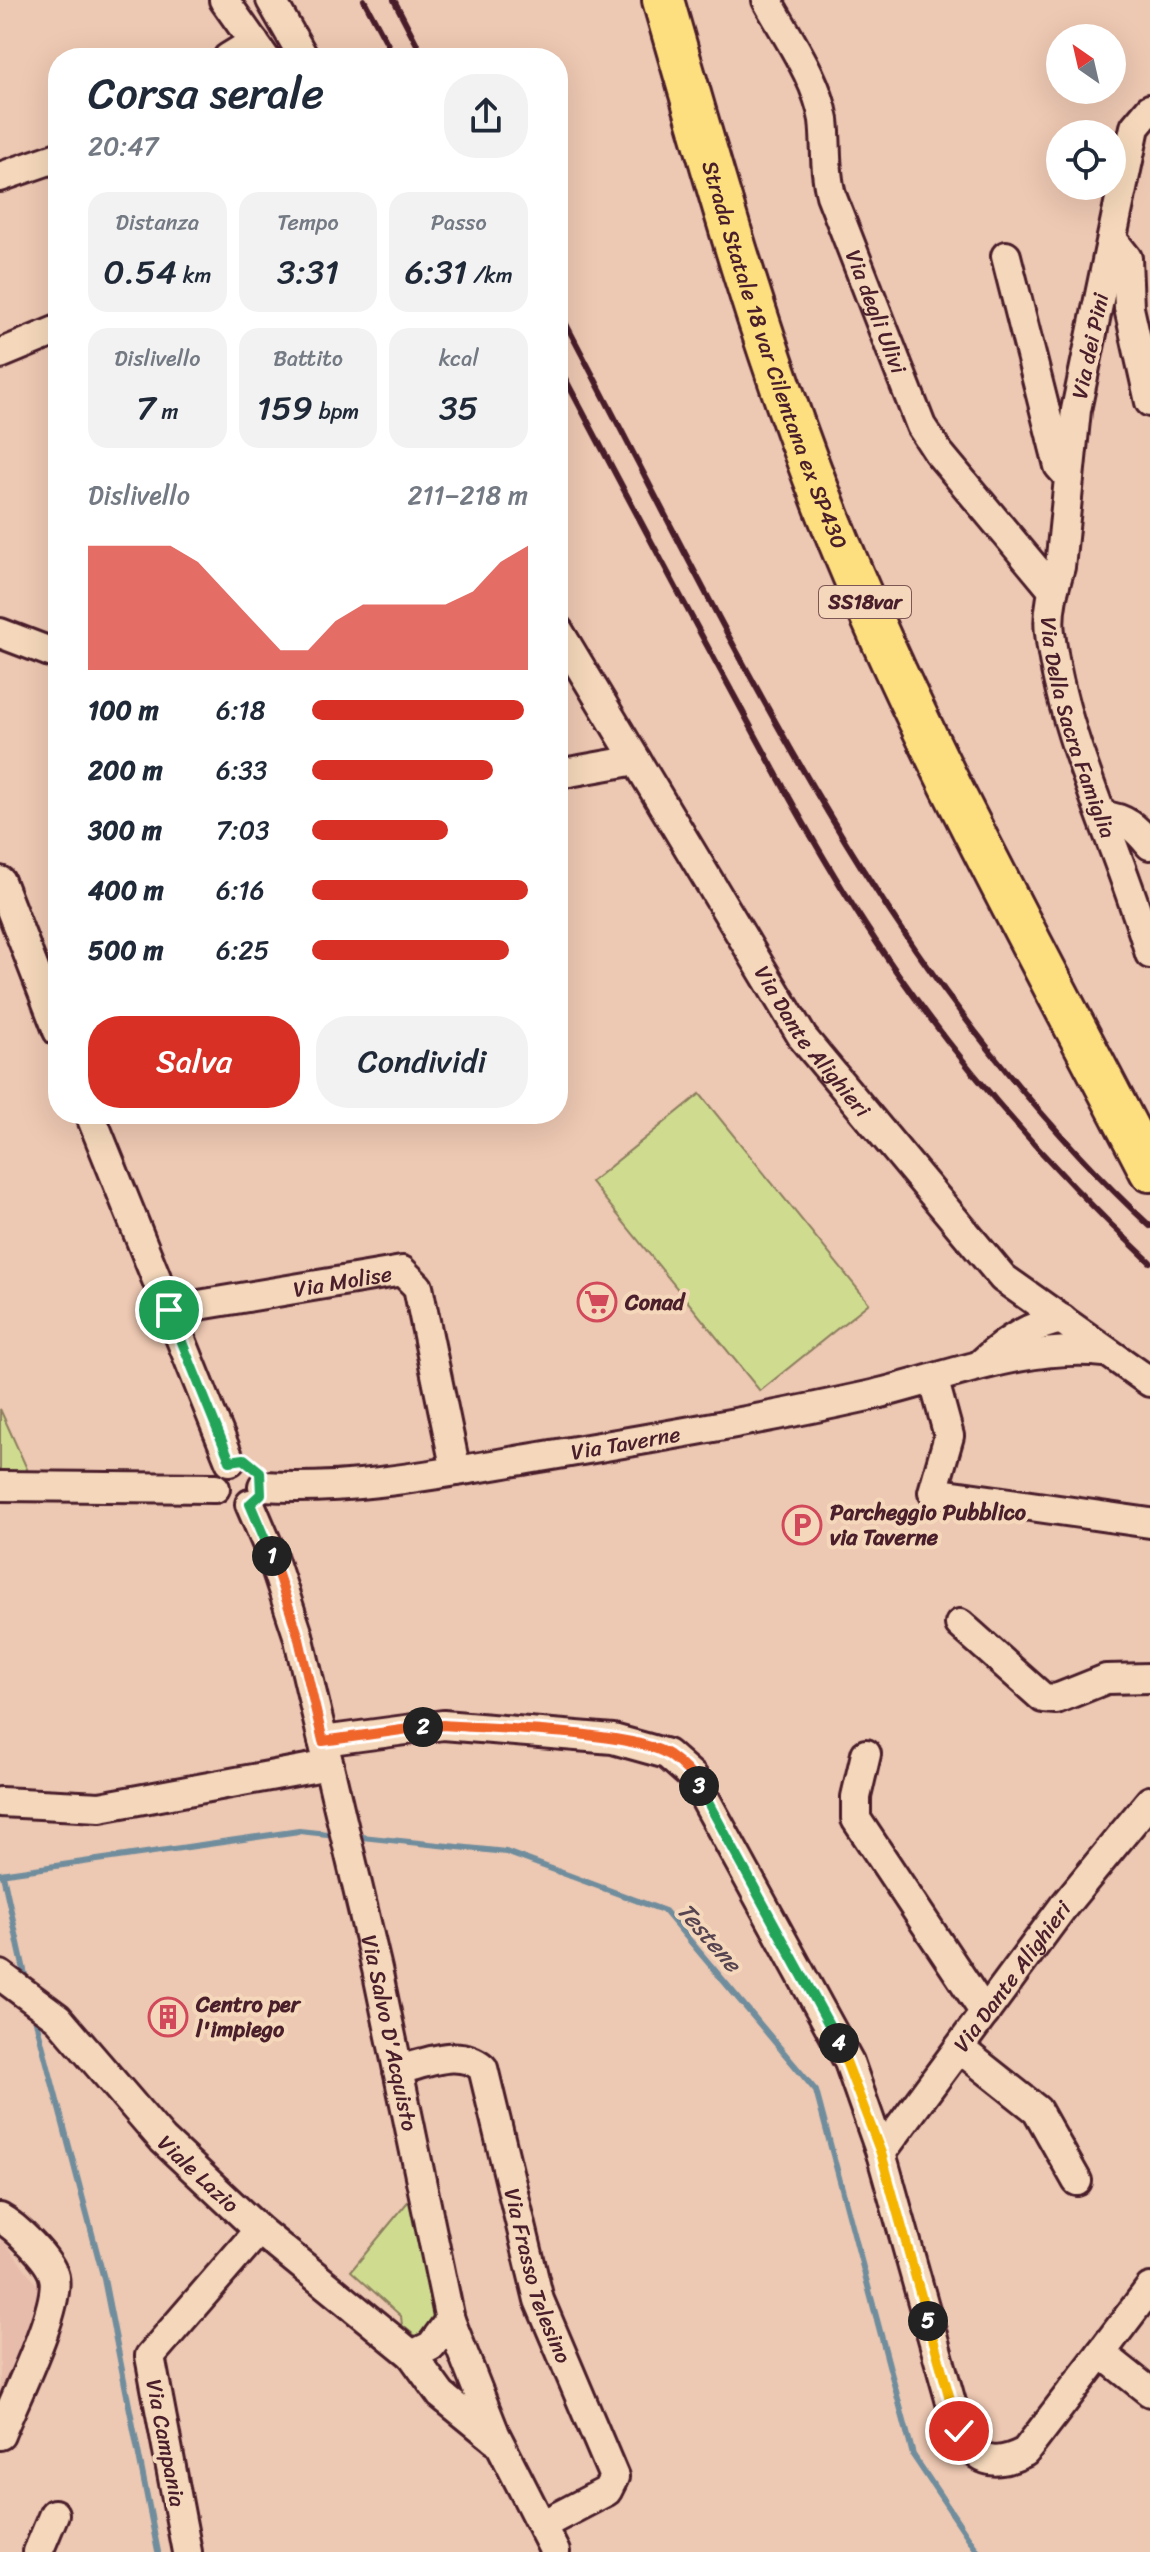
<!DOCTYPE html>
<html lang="it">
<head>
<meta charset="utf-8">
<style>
  :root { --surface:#fff; --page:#f2f2f3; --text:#1f2937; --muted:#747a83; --accent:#d93025 }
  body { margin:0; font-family:Sriracha,sans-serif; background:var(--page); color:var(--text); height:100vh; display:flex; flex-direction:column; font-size:30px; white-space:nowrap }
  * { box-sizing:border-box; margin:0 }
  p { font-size:26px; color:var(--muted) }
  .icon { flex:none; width:44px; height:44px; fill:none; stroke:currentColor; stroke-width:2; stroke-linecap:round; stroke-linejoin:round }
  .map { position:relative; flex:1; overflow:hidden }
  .drawer { position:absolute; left:48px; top:48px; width:520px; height:1076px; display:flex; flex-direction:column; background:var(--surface); border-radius:32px; box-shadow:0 8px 32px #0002 }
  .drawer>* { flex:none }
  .needle { width:52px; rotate:326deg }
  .buttons { position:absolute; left:1046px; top:24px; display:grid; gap:16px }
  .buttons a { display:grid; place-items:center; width:80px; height:80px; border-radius:50%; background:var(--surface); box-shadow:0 8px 32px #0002; font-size:40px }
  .pin { position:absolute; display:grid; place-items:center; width:68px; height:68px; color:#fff; margin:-34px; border:4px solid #fff; border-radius:50%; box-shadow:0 2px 8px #0007 }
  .km { position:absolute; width:40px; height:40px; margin:-20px; border-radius:50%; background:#222; color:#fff; font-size:22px; line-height:40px; text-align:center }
  .round { display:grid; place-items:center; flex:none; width:84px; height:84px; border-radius:32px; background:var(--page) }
  .headline { display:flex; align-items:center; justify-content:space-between; height:136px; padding:0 40px }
  h1 { font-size:44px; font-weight:600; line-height:60px }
  .figures { display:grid; grid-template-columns:repeat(3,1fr); gap:12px; height:136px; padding:8px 40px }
  .figures div { display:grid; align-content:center; border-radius:20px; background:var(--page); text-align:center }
  .figures b { font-size:34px; font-weight:600 }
  .figures small { font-size:22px; font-weight:400 }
  .figures p { font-size:22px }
  .chart { height:224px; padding:16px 40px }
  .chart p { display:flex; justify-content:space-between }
  .chart svg { width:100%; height:144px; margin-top:8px; fill:var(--accent); opacity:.7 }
  .button { display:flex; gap:16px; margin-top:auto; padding:16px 40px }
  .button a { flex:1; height:92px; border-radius:32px; background:var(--accent); color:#fff; font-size:32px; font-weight:600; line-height:92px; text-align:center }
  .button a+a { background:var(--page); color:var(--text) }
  ul { padding:0 40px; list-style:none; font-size:26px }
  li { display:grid; grid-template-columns:128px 96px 1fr; align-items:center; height:60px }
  li i { height:20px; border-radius:10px; background:var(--accent) }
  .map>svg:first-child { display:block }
  .built { fill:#e8bcab }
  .green { fill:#cfdc90; stroke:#8c7e5e; stroke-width:2 }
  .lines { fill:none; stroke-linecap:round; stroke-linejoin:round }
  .stream { stroke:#708d9d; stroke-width:6 }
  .minor-casing { stroke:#4a1f2b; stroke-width:34 }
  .highway-casing { stroke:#4a1f2b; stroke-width:46 }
  .minor { stroke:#f5d8bb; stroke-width:28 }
  .highway { stroke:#fedf80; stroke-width:40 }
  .rail { stroke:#4a1f2b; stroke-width:6 }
  .split-1-casing { stroke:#fff; stroke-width:16 }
  .split-2-casing { stroke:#fff; stroke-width:16 }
  .split-3-casing { stroke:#fff; stroke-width:16 }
  .split-4-casing { stroke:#fff; stroke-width:16 }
  .split-5-casing { stroke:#fff; stroke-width:16 }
  .split-6-casing { stroke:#fff; stroke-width:16 }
  .split-1 { stroke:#22a559; stroke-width:10 }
  .split-2 { stroke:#f0652b; stroke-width:10 }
  .split-3 { stroke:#f0652b; stroke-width:10 }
  .split-4 { stroke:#22a559; stroke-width:10 }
  .split-5 { stroke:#f5b400; stroke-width:10 }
  .split-6 { stroke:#f5b400; stroke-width:10 }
  .labels { text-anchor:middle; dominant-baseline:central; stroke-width:8; stroke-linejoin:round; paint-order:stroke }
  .shield { fill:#f5d8bb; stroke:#7d5656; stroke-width:2 }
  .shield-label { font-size:20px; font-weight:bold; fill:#4a1f2b }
  .street-label { font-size:22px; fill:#4a1f2b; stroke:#f5d8bb }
  .poi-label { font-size:22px; font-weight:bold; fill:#4a1f2b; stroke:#f5d8bb; text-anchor:start }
  .water-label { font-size:24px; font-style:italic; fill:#574451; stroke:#f5d8bb }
</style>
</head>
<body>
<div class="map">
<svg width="1150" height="2552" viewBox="0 0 1150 2552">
  <rect width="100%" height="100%" fill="#edc8b2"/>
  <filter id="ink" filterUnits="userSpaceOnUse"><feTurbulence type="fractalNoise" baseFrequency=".0125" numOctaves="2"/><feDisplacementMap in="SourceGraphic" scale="16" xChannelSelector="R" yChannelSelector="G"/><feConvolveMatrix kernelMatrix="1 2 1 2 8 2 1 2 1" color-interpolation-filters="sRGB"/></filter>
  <g filter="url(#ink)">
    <polygon class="built" points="0,2236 44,2294 0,2402"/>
    <g class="green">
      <polygon points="700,1094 869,1303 760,1391 591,1182"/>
      <polygon points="0,1409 28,1471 0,1471"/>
      <polygon points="411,2198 442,2317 419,2339 402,2325 401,2316 351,2271"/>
    </g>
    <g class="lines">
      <g class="stream">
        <polyline points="352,1836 506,1852 665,1911 816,2091 913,2455 978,2552"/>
        <polyline points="0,1874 299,1831 337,1835"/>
        <polyline points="3,1875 27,1984"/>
        <polyline points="33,2010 104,2279 158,2552"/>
      </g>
      <defs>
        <g id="minor">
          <polyline points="224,0 265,58"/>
          <polyline points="271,0 304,58"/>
          <path id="s1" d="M767 0C787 37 817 78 824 120 827 145 824 170 831 195L921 426 938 452 1053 590"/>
          <polyline points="228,58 254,42"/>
          <path id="s2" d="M1150 109 1135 127 1076 410 1060 567C1054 587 1047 611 1050 633 1063 742 1120 848 1150 954"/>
          <polyline points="0,177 58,157"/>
          <polyline points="1112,239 1127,258 1129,308 1150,402"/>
          <polyline points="1006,256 1059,466 1069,477"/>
          <polyline points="0,354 58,330"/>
          <path id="s3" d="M558 630 803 1038 1003 1278 1150 1382"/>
          <polyline points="0,633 58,655"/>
          <polyline points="558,774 636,760"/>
          <path d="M1103 816C1126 818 1136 828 1150 845"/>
          <polyline points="0,881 58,1031"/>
          <polyline points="90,1114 230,1461"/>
          <path id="s4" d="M169 1310 402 1271 418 1287 456 1471"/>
          <path d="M983 1362C1007 1340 1029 1326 1062 1319"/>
          <polyline points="934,1381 949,1436 933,1492 1150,1523"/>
          <polyline points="0,1486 215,1488"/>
          <path id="s5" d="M263 1486C348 1492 444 1473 528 1459 642 1440 755 1421 868 1396 946 1378 1023 1344 1104 1352"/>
          <path id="s6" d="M250 1504 271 1553 298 1635 377 1969 450 2320 495 2434 555 2552"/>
          <polyline points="960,1624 1043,1698 1056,1699 1106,1679 1150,1678"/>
          <path d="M323 1741 443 1725 613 1739 667 1754 693 1777 849 2062 881 2153 959 2431C978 2461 991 2469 1025 2452L1101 2353"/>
          <polyline points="866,1754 856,1797 856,1819 985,2013"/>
          <polyline points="0,1802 100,1807 329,1765"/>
          <path id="s7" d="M0 1975 58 2018 163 2140 259 2230 412 2355 441 2395 495 2439"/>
          <polyline points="959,2048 1037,2110 1077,2181"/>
          <path id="s8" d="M398 2070C427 2063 459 2047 483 2068L539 2300 614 2477 607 2491 542 2525"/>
          <path id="s9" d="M881 2153 1063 1907 1150 1801"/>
          <path d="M0 2218C15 2226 50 2259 54 2277 61 2307 13 2402 0 2435"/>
          <polyline points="1150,2288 1101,2353 1150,2392"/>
          <polyline points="412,2355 431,2346 450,2320"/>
          <polyline points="38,2552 54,2514"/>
          <polyline points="187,2552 150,2356 259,2230"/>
        </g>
        <g id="highway">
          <path id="s10" d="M663 0C713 174 762 349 829 517 919 742 1039 955 1150 1171"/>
        </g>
      </defs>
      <use href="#minor" class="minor-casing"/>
      <use href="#highway" class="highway-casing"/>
      <use href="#minor" class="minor"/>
      <use href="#highway" class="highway"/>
      <g class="rail">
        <polyline points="364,0 395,58"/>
        <polyline points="394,0 424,58"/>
        <path d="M558 309C728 629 880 975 1150 1226"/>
        <path d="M558 365C617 477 676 589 737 701 786 793 836 885 896 971 970 1077 1056 1174 1150 1262"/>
      </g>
    </g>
  </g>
  <g class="lines" filter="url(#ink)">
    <defs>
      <polyline id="split-1" points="169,1310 230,1461 244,1459 260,1472 261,1494 250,1504 272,1556"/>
      <polyline id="split-2" points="272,1556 298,1635 323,1741 423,1727"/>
      <path id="split-3" d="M423 1727 443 1725C492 1729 633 1731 669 1755 680 1763 692 1774 699 1786"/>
      <polyline id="split-4" points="699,1786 839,2043"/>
      <polyline id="split-5" points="839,2043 881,2153 928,2321"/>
      <polyline id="split-6" points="928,2321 959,2431"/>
    </defs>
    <use href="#split-1" class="split-1-casing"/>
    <use href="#split-2" class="split-2-casing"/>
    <use href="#split-3" class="split-3-casing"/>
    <use href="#split-4" class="split-4-casing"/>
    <use href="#split-5" class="split-5-casing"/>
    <use href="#split-6" class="split-6-casing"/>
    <use href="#split-1" class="split-1"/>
    <use href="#split-2" class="split-2"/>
    <use href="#split-3" class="split-3"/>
    <use href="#split-4" class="split-4"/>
    <use href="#split-5" class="split-5"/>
    <use href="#split-6" class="split-6"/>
  </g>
  <defs>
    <symbol id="supermarket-ring" viewBox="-11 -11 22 22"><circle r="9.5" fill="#f5d8bb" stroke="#d1495b" stroke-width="1.5"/><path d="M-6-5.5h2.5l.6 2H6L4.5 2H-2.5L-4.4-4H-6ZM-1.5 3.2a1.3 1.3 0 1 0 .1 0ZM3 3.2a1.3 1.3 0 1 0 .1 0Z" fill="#d1495b"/></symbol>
    <symbol id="parking-ring" viewBox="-11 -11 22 22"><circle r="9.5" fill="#f5d8bb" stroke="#d1495b" stroke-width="1.5"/><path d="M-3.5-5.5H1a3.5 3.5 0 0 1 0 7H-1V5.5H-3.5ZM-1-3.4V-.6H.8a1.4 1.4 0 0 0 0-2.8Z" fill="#d1495b"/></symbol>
    <symbol id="building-ring" viewBox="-11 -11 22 22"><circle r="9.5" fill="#f5d8bb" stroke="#d1495b" stroke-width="1.5"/><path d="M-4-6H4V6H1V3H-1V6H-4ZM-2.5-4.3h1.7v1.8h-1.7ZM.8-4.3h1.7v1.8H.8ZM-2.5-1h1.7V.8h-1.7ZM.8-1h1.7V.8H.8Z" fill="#d1495b"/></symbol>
  </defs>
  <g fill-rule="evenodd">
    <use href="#supermarket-ring" x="575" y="1280" width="44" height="44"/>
    <use href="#parking-ring" x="780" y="1503" width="44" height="44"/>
    <use href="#building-ring" x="146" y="1995" width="44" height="44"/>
  </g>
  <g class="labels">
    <rect class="shield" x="819" y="586" width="92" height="32" rx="6"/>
    <g class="shield-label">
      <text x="865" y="602">SS18var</text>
    </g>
    <g class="street-label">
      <text stroke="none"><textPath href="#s1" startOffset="334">Via degli Ulivi</textPath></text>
      <text transform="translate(1090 346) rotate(-78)">Via dei Pini</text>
      <text stroke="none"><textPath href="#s10" startOffset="372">Strada Statale 18 var Cilentana ex SP430</textPath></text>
      <text stroke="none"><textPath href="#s2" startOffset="636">Via Della Sacra Famiglia</textPath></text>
      <text stroke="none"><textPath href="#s3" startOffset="484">Via Dante Alighieri</textPath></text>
      <text stroke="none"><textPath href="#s4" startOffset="176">Via Molise</textPath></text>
      <text stroke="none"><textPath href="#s5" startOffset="366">Via Taverne</textPath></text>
      <text stroke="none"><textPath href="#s9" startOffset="220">Via Dante Alighieri</textPath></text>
      <text stroke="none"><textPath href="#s6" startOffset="548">Via Salvo D'Acquisto</textPath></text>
      <text stroke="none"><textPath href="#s7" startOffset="282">Viale Lazio</textPath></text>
      <text stroke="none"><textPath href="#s8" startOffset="304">Via Frasso Telesino</textPath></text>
      <text transform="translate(166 2443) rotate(79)">Via Campania</text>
    </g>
    <g class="poi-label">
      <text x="625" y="1302">Conad</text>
      <text x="830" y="1512">Parcheggio Pubblico<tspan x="830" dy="25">via Taverne</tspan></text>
      <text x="196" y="2004">Centro per<tspan x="196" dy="25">l'impiego</tspan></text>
    </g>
    <g class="water-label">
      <text transform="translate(709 1937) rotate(49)">Testene</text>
    </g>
  </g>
</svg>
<div class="buttons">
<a><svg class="needle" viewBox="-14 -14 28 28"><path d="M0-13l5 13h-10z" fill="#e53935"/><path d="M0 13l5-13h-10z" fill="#747a83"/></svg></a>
<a><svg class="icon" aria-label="locate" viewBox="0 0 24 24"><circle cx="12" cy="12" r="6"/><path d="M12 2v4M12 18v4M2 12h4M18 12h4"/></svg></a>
</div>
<div class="pin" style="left:169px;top:1310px;background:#1e9e55"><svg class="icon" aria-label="arrive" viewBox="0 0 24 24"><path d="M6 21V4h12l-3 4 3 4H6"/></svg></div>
<div class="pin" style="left:959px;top:2431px;background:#d93025"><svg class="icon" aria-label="check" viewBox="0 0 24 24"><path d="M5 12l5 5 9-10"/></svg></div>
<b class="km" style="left:272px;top:1556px">1</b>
<b class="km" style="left:423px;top:1727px">2</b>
<b class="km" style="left:699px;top:1786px">3</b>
<b class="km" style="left:839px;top:2043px">4</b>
<b class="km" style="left:928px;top:2321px">5</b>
<section class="drawer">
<div class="headline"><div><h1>Corsa serale</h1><p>20:47</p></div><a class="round"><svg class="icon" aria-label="share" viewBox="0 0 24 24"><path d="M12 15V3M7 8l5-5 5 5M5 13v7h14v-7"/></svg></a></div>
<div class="figures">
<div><p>Distanza</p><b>0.54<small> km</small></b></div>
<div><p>Tempo</p><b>3:31</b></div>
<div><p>Passo</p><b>6:31<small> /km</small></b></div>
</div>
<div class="figures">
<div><p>Dislivello</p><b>7<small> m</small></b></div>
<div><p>Battito</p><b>159<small> bpm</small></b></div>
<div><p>kcal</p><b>35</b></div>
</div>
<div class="chart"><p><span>Dislivello</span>211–218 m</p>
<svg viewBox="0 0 160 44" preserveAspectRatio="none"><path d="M0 44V6L10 6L20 6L30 6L40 11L50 20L60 29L70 38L80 38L90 29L100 24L110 24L120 24L130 24L140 20L150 11L160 6V44z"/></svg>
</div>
<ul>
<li><b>100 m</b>6:18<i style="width:98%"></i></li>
<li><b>200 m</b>6:33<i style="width:84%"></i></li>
<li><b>300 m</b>7:03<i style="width:63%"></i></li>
<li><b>400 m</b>6:16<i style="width:100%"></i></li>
<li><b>500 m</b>6:25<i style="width:91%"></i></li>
</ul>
<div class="button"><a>Salva</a><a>Condividi</a></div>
</section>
</div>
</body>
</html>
